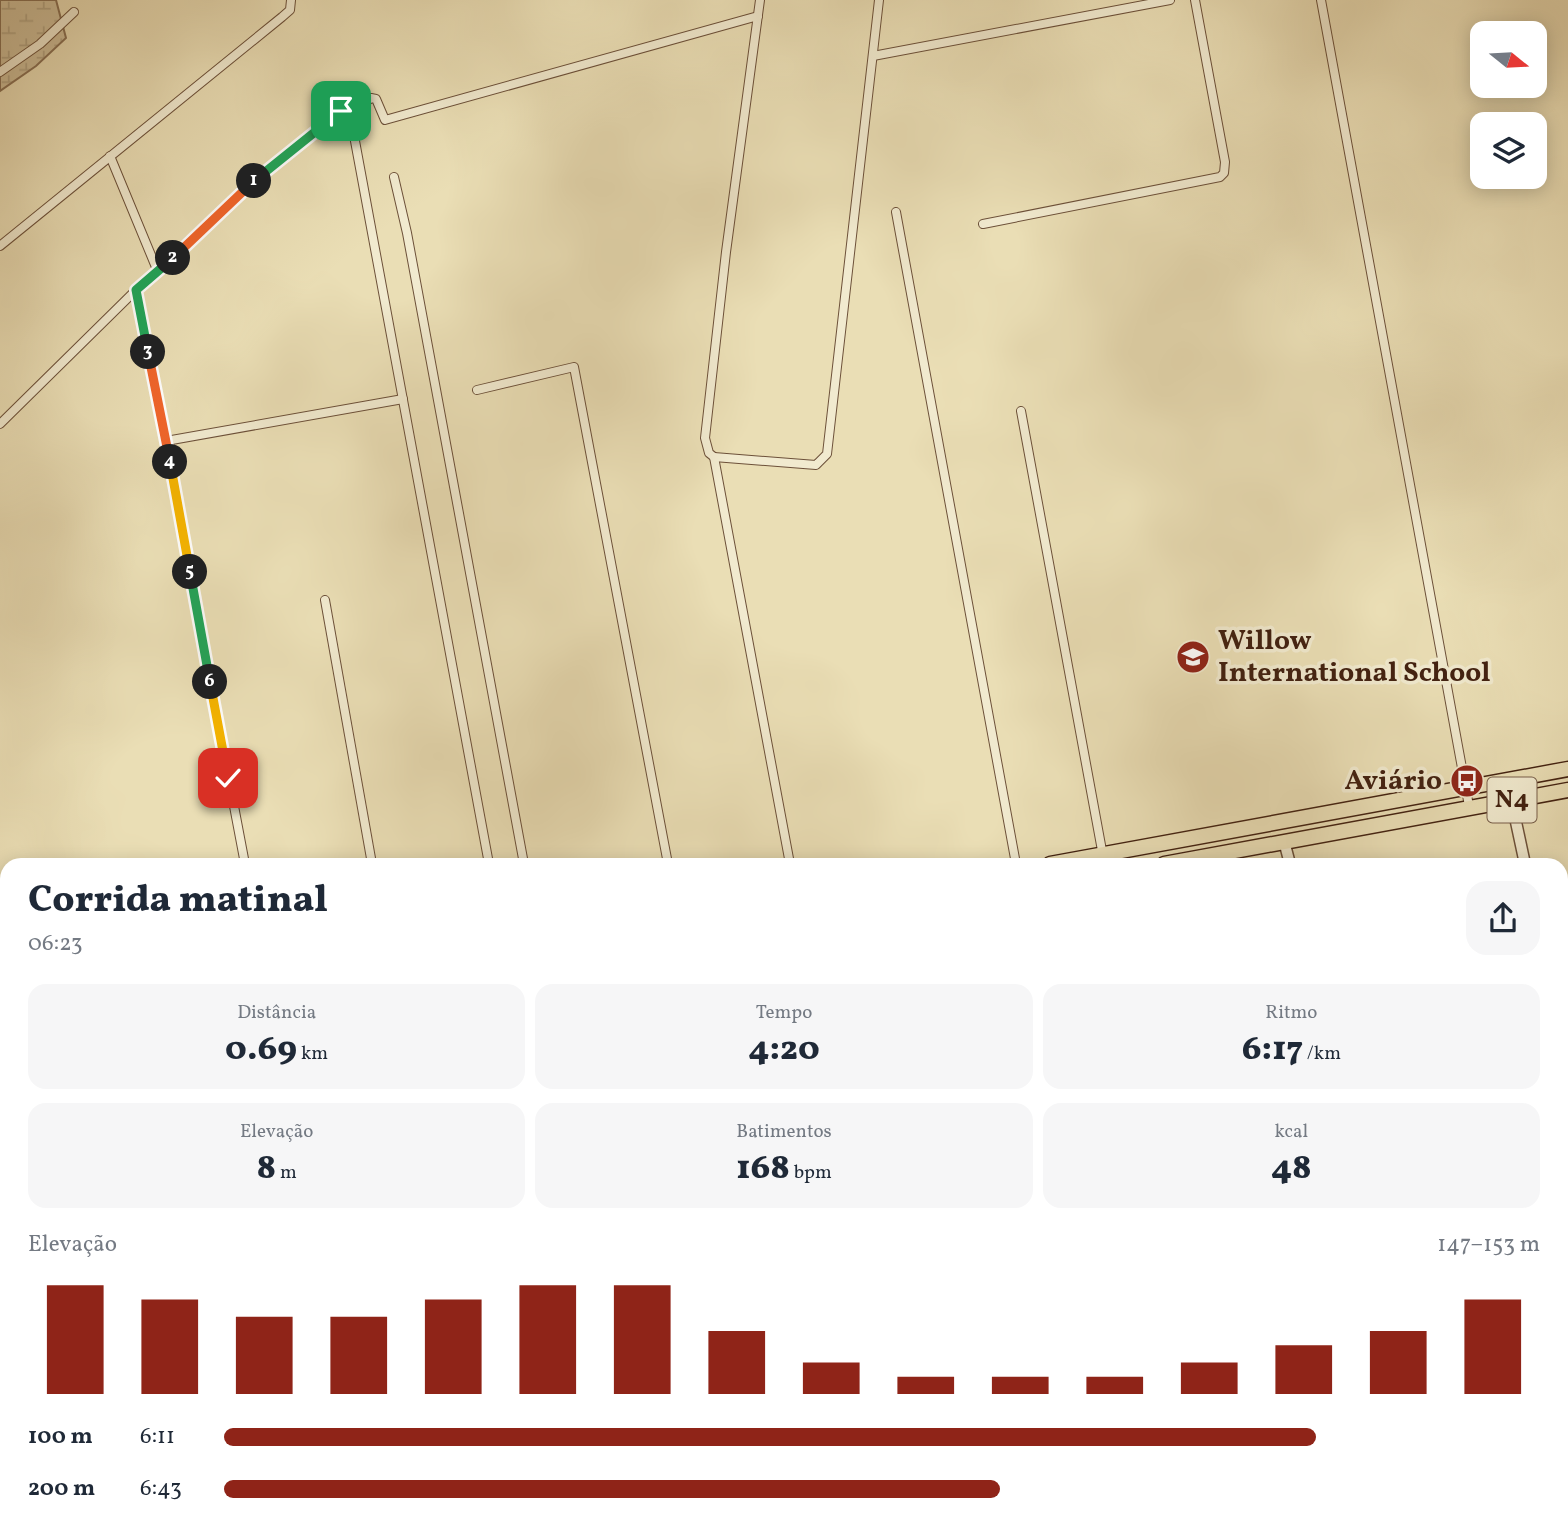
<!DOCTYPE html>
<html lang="pt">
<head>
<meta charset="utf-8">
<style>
  :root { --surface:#fff; --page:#f6f6f7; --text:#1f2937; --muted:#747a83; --accent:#8f2418 }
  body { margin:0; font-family:Vollkorn,serif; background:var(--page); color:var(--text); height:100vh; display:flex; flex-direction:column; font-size:26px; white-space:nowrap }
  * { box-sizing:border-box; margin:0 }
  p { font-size:23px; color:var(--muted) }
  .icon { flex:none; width:38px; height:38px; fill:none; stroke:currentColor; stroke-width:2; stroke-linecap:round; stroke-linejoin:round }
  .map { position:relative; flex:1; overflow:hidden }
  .details { position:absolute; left:0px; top:858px; width:1568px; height:674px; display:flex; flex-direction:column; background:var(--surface); border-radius:21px 21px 0 0; box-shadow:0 4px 18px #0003 }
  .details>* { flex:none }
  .needle { width:46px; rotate:108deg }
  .tools { position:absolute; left:1470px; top:21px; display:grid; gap:14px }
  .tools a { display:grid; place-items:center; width:77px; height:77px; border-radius:14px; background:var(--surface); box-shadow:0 4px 18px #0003; font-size:35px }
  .pin { position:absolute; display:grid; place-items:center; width:60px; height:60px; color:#fff; margin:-30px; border-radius:14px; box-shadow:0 4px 10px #0006 }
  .km { position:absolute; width:35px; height:35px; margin:-18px; border-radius:50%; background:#222; color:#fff; font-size:19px; line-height:35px; text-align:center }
  .round { display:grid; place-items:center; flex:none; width:74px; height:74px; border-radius:21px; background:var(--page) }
  .headline { display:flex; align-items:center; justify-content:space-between; height:119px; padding:0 28px }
  h1 { font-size:38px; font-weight:800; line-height:52px }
  .stats { display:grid; grid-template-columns:repeat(3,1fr); gap:10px; height:119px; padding:7px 28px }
  .stats div { display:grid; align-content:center; border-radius:18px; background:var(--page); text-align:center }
  .stats b { font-size:35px; font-weight:800 }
  .stats small { font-size:19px; font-weight:400 }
  .stats p { font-size:19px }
  .chart { height:196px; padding:14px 28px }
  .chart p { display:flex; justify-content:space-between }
  .chart svg { width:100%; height:126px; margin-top:7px; stroke:var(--accent); stroke-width:6 }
  ul { padding:0 28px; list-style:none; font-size:23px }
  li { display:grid; grid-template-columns:112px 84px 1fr; align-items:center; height:52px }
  li i { height:18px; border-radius:9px; background:var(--accent) }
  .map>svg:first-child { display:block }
  .wetland { fill:url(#wetland-marsh); stroke:#887054; stroke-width:2 }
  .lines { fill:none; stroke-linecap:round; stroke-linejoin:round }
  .minor-casing { stroke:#6c5039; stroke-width:10 }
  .tertiary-casing { stroke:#6c5039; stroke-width:13 }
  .trunk-casing { stroke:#422110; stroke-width:17 }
  .minor { stroke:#f1eacf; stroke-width:8 }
  .tertiary { stroke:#f1eacf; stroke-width:10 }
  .trunk { stroke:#eadeb5; stroke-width:14 }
  .split-1-casing { stroke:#fff; stroke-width:14 }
  .split-2-casing { stroke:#fff; stroke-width:14 }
  .split-3-casing { stroke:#fff; stroke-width:14 }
  .split-4-casing { stroke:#fff; stroke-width:14 }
  .split-5-casing { stroke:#fff; stroke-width:14 }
  .split-6-casing { stroke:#fff; stroke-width:14 }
  .split-7-casing { stroke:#fff; stroke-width:14 }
  .split-1 { stroke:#22a559; stroke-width:9 }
  .split-2 { stroke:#f0652b; stroke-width:9 }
  .split-3 { stroke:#22a559; stroke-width:9 }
  .split-4 { stroke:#f0652b; stroke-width:9 }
  .split-5 { stroke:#f5b400; stroke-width:9 }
  .split-6 { stroke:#22a559; stroke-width:9 }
  .split-7 { stroke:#f5b400; stroke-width:9 }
  .labels { text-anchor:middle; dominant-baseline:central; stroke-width:7; stroke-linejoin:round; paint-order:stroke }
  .shield { fill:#f1eacf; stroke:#765d49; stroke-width:2 }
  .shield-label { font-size:26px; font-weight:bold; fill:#422110 }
  .poi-label { font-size:28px; font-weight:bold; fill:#422110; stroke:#f1eacf; text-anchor:start }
</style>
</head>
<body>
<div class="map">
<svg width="1568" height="1530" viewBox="0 0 1568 1530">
  <defs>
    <pattern id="wetland-marsh" width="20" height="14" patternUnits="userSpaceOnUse" patternTransform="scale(1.75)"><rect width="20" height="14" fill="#cdbe99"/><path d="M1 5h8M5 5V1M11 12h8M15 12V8" fill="none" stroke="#b1a383"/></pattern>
  </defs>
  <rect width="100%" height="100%" fill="#eadeb5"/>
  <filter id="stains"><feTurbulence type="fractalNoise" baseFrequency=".00286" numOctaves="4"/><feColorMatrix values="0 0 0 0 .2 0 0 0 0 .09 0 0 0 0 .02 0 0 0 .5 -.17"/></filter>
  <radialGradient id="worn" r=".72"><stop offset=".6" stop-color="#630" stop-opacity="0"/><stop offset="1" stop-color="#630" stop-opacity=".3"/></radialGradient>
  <polygon class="wetland" points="0,0 56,0 66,38 36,66 0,91"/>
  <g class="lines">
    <defs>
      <g id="minor">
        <polyline points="760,0 726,252 705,438 709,453 714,457 790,864"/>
        <polyline points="1321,0 1469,806"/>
        <polyline points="873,56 1170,0"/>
        <polyline points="0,72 40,44 74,12"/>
        <polyline points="350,114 489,864"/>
        <polyline points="110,156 158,272"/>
        <polyline points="394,177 407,233 524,864"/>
        <polyline points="896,212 1016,864"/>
        <polyline points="983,224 1220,177 1224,173 1225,162 1195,0"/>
        <polyline points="0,246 282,17 290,10 291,0"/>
        <polyline points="136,290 245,864"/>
        <polyline points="477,390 574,367 668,864"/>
        <polyline points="1021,411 1103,856"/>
        <polyline points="0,424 136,290 254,180 341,111 350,114 371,98 376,99 385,120 758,16"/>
        <polyline points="166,441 403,399"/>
        <polyline points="714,457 816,465 827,454 879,0"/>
        <polyline points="325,600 372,864"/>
        <polyline points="1561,1113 1568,1112"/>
        <polyline points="0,1187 7,1186"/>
        <polyline points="0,1288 7,1287"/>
        <polyline points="0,1389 7,1388"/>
        <polyline points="1561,1422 1568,1420"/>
        <polyline points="1561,1480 1561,1484"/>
        <polyline points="43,1524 44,1530"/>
        <polyline points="111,1524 112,1530"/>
        <polyline points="178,1524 179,1530"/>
        <polyline points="247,1524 249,1530"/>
        <polyline points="315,1524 316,1530"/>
        <polyline points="630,1524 631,1530"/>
        <polyline points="738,1524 739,1530"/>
        <polyline points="816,1524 817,1530"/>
        <polyline points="893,1524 895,1530"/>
        <polyline points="1043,1524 1044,1530"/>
        <polyline points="1119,1524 1120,1530"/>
        <polyline points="1195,1524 1196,1530"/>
        <polyline points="1270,1524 1271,1530"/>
        <polyline points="1344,1524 1345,1530"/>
        <polyline points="1557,1524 1558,1530"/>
        <polyline points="499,1530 530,1524"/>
        <polyline points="970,1530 998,1524"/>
      </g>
      <g id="tertiary">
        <polyline points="1507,780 1525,864"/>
        <polyline points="1284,841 1290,864"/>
        <polyline points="1561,1045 1568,1081"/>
        <polyline points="409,1524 410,1530"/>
        <polyline points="1424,1524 1426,1530"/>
      </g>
      <g id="trunk">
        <polyline points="1050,864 1568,769"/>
        <polyline points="1164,864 1568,790"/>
        <polyline points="0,1058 7,1057"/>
        <polyline points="0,1078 7,1076"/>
      </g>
    </defs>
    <use href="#minor" class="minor-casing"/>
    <use href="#tertiary" class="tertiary-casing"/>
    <use href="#trunk" class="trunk-casing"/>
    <use href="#minor" class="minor"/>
    <use href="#tertiary" class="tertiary"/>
    <use href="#trunk" class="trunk"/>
  </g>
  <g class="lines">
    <defs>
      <polyline id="split-1" points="254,181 341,111"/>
      <polyline id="split-2" points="173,258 254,181"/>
      <polyline id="split-3" points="148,352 136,290 173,258"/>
      <polyline id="split-4" points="148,352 170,462"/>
      <polyline id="split-5" points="170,462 190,572"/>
      <polyline id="split-6" points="190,572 210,682"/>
      <polyline id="split-7" points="210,682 228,778"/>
    </defs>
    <use href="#split-1" class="split-1-casing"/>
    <use href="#split-2" class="split-2-casing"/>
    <use href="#split-3" class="split-3-casing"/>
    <use href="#split-4" class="split-4-casing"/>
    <use href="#split-5" class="split-5-casing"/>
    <use href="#split-6" class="split-6-casing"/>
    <use href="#split-7" class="split-7-casing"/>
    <use href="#split-1" class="split-1"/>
    <use href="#split-2" class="split-2"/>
    <use href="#split-3" class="split-3"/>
    <use href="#split-4" class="split-4"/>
    <use href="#split-5" class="split-5"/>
    <use href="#split-6" class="split-6"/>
    <use href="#split-7" class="split-7"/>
  </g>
  <defs>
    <symbol id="school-disc" viewBox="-11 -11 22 22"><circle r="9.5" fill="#8f2418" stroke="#f1eacf"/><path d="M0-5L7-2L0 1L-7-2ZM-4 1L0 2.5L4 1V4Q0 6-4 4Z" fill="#fff"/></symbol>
    <symbol id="bus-disc" viewBox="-11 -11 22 22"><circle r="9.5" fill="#8f2418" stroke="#f1eacf"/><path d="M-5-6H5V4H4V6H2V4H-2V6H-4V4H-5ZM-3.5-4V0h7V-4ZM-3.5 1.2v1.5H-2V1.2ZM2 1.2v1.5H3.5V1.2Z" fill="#fff"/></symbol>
  </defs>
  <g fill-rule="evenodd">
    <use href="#school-disc" x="1174" y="638" width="38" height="38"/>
    <use href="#bus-disc" x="1448" y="762" width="38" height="38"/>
  </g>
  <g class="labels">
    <rect class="shield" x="1487.5" y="777.5" width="49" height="45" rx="5"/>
    <g class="shield-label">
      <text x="1512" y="800">N4</text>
    </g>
    <g class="poi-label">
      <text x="1218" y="641">Willow<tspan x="1218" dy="32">International School</tspan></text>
      <text x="1442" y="781" text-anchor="end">Aviário</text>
    </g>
  </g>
  <rect width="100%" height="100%" filter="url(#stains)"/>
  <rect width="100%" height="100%" fill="url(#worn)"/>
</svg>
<div class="tools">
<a><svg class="needle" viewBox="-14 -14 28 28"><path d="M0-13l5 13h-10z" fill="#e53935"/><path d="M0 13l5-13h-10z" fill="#747a83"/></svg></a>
<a><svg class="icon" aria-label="layers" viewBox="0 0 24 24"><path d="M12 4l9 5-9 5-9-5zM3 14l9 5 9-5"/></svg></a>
</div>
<div class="pin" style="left:341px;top:111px;background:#1e9e55"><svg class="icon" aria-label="arrive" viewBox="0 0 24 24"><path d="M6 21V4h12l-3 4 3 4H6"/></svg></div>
<div class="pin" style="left:228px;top:778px;background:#d93025"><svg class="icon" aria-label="check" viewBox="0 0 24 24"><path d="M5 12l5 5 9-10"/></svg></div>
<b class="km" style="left:254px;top:181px">1</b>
<b class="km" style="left:173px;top:258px">2</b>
<b class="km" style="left:148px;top:352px">3</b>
<b class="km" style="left:170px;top:462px">4</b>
<b class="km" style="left:190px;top:572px">5</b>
<b class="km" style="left:210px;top:682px">6</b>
<section class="details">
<div class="headline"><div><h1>Corrida matinal</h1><p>06:23</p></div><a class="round"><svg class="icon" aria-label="share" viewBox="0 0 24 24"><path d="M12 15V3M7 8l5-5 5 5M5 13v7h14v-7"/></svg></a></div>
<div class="stats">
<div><p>Distância</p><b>0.69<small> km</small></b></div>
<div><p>Tempo</p><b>4:20</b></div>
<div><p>Ritmo</p><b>6:17<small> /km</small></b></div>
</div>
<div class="stats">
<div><p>Elevação</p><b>8<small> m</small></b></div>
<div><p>Batimentos</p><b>168<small> bpm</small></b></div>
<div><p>kcal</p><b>48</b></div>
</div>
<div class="chart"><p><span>Elevação</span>147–153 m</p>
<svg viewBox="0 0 160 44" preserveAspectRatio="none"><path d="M5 44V6M15 44V11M25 44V17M35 44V17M45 44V11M55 44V6M65 44V6M75 44V22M85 44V33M95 44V38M105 44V38M115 44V38M125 44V33M135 44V27M145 44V22M155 44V11"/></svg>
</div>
<ul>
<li><b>100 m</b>6:11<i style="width:83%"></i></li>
<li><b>200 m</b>6:43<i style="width:59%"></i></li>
</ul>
</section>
</div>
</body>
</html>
